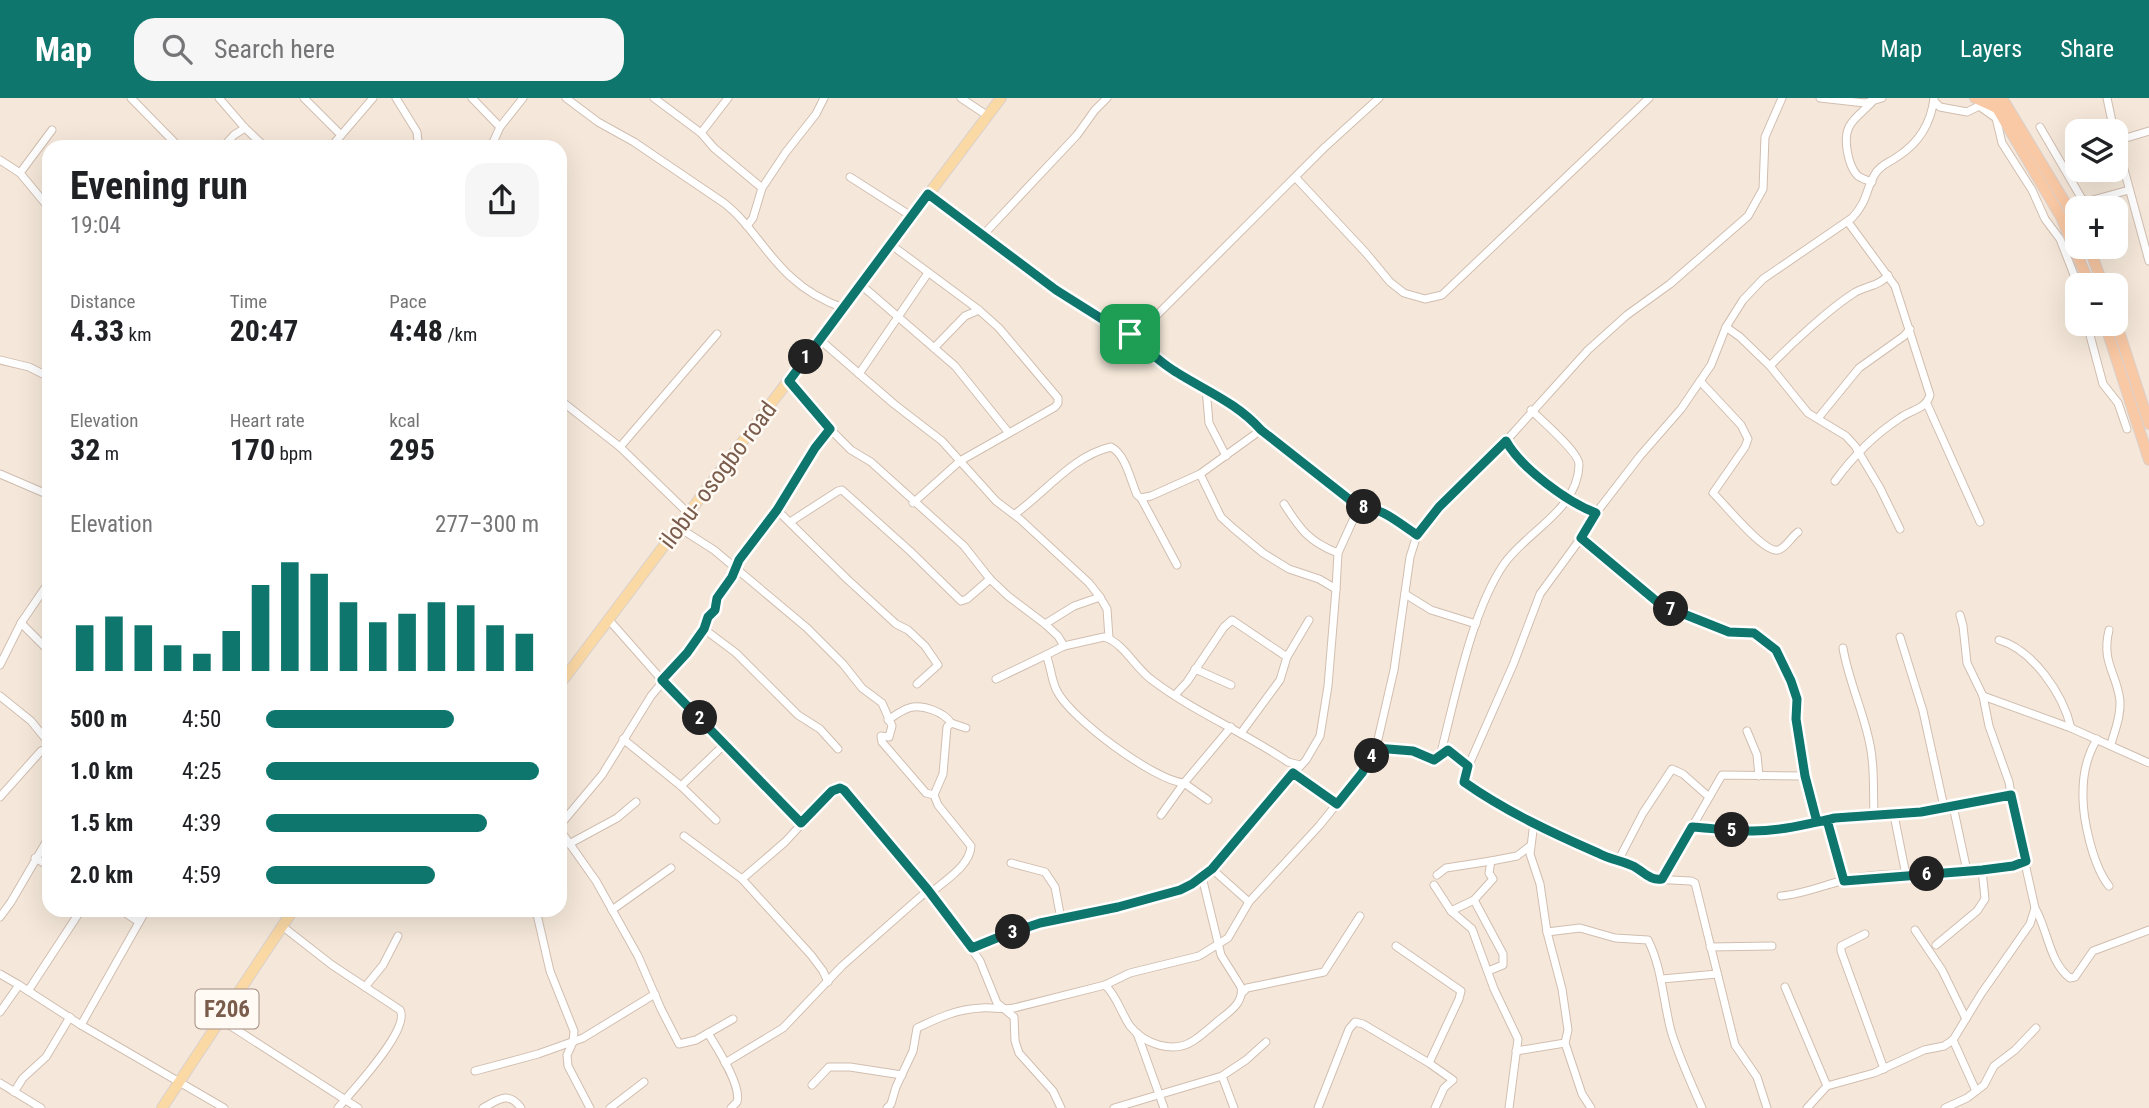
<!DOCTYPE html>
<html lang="en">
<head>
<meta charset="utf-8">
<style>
  :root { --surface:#fff; --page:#f6f6f6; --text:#202124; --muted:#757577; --accent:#0f766e }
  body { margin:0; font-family:"Roboto Condensed",sans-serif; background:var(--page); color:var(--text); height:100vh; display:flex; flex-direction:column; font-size:26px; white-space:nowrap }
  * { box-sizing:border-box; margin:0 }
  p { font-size:23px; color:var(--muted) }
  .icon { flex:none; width:38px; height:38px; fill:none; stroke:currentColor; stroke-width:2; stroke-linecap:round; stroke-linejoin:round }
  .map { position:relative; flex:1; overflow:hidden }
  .details { position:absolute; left:42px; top:42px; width:525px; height:777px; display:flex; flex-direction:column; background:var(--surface); border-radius:21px; box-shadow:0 7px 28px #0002 }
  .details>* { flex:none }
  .fabs { position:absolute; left:2065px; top:21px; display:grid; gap:14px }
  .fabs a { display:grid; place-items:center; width:63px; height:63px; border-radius:14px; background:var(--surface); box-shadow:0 7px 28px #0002; font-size:35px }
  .pin { position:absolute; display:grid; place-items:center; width:60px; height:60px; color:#fff; margin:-30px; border-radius:14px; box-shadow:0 4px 10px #0006 }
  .km { position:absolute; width:35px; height:35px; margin:-18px; border-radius:50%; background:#222; color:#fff; font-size:19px; line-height:35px; text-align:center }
  .round { display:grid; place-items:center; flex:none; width:74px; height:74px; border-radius:21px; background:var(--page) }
  .overview { display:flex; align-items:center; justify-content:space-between; height:119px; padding:0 28px }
  h1 { font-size:38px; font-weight:700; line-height:52px }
  .metrics { display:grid; grid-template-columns:repeat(3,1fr); gap:10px; height:119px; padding:7px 28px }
  .metrics div { display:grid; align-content:center }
  .metrics b { font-size:30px; font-weight:700 }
  .metrics small { font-size:19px; font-weight:400 }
  .metrics p { font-size:19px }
  .chart { height:196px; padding:14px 28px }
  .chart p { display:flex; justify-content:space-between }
  .chart svg { width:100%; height:126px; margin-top:7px; stroke:var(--accent); stroke-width:6 }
  ul { padding:0 28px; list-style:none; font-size:23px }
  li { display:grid; grid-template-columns:112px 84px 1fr; align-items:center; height:52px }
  li i { height:18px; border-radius:9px; background:var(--accent) }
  header { display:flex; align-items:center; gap:42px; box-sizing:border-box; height:98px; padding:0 35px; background:var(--accent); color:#fff }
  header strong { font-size:33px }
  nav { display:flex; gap:38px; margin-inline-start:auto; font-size:24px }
  .search { width:490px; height:63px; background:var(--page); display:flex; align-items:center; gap:18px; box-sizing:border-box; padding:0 24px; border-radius:21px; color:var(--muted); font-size:26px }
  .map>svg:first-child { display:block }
  .residential { fill:#f5e8da; fill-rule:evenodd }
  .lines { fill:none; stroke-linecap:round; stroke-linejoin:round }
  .minor-casing { stroke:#d1beb0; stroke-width:9 }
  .primary-casing { stroke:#dad1cd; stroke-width:12 }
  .trunk-casing { stroke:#dad1cd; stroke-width:12 }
  .minor { stroke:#fff; stroke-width:7 }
  .primary { stroke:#fbd9a5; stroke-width:10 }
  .trunk { stroke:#f9c8a4; stroke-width:10 }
  .route-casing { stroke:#fff; stroke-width:14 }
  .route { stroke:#0f766e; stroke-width:9 }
  .labels { text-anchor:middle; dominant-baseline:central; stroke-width:5; stroke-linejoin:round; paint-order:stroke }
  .shield { fill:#fffaf3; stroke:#a28b7f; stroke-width:2 }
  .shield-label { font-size:23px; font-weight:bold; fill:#7a5c4d }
  .street-label { font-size:24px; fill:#7a5c4d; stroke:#fffaf3 }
</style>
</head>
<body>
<header>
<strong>Map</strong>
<div class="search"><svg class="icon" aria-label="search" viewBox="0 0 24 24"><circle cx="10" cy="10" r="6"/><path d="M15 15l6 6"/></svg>Search here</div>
<nav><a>Map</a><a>Layers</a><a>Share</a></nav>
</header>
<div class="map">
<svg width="2149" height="1010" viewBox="0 0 2149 1010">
  <rect width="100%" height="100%" fill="#fdf6ec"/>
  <path class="residential" d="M0 0H2149V1010H0ZM2077 33H2116V72H2077ZM49 49H560V812H49ZM2077 110H2116V149H2077ZM2077 187H2116V226H2077Z"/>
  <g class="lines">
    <defs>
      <g id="minor">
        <polyline points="131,0 179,49"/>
        <polyline points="219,0 245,30 265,49"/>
        <polyline points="304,0 341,37"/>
        <polyline points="396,0 417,34 418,44 423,49"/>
        <polyline points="472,0 500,29"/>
        <path d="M566 0 598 24 634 44 724 105C750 125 766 157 791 179 806 193 824 203 843 210"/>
        <polyline points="654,0 701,35 728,0"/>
        <polyline points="961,0 988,18"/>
        <path d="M1782 0 1765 39 1763 91 1748 118 1670 186 1627 217 1588 252 1506 343C1523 374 1560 395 1590 413L1596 415 1640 358 1681 311 1711 267 1726 229 1743 202 1763 181 1852 120C1868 103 1865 93 1875 76 1881 66 1889 65 1897 59 1919 45 1931 26 1934 0"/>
        <polyline points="1820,0 1865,5 1882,0"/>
        <polyline points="2107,0 2114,33"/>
        <polyline points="1934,3 1940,9 1967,14 1979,8 1996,20 2002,45 2032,92 2045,121 2060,141 2078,187"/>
        <polyline points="2040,29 2082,101 2089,103 2129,92"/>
        <polyline points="701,35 714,50 762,90 753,120 747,128"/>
        <polyline points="2116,42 2149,163"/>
        <polyline points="2116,43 2149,33"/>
        <polyline points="223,49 234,37 245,30"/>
        <polyline points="331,49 373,0"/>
        <polyline points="491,49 500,29 523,0"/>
        <polyline points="0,62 20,75 49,110"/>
        <polyline points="20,75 52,32"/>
        <polyline points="850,79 911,118"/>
        <polyline points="1296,80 1366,155 1390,184 1404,195 1425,201 1442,197 1649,0"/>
        <path d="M1872 84C1867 82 1861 81 1857 77 1848 67 1843 41 1849 29 1853 20 1865 12 1872 4"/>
        <polyline points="762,90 786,54 816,16 824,0"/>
        <polyline points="927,96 984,136 1056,192 1110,226 1130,236 1136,234 1149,225 1324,50 1379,0"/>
        <polyline points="984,136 1077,37 1095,12 1107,0"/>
        <polyline points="890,146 979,212 999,230 1058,300 1058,305 1055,309 960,363 913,405"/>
        <polyline points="860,186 955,268 1009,335"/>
        <polyline points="2087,226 2103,286 2118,305 2127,331"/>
        <polyline points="1726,229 1740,239 1770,268 1808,315 1846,338 1855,348 1880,390 1900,431"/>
        <path d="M1130 236C1144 249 1159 264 1176 274 1206 293 1237 305 1261 332L1359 409"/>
        <polyline points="819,241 894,306 942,343 996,403 1021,422 1089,485 1100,499 1074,508 1045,526"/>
        <polyline points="934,250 965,218 979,212"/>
        <polyline points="0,262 29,269 49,279"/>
        <path d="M1770 268C1792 245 1828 212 1854 195 1865 188 1880 188 1888 177"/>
        <polyline points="859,276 928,175"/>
        <path d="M789 283 811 312 851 352 871 364 964 448 990 481 1008 498 1045 526 1058 538 1064 548 1104 539C1123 544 1136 571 1152 582 1194 614 1244 634 1288 664L1300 667"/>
        <path d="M1700 283 1741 327 1748 341 1745 349 1713 395C1724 405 1764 456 1778 452 1786 450 1791 439 1798 434"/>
        <polyline points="1206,290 1209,325 1226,358"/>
        <polyline points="560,302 620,349 688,415"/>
        <polyline points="1927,306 1980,424"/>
        <polyline points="1819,319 1859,270 1904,238 1910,231"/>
        <polyline points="620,349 717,236"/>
        <polyline points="0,376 49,397"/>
        <path d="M1835 383C1854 357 1874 337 1900 320 1911 312 1926 311 1930 297L1895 188 1848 124"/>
        <polyline points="1141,400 1177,467"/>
        <path d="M1284 406C1300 431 1309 444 1338 455"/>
        <polyline points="777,412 846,480 896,526 908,532 925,548 938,567 917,586"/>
        <path d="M1015 416C1046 394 1072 358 1111 349 1126 357 1130 381 1137 397L1141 400 1151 398 1200 376 1261 332"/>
        <polyline points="790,424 838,393 842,392 910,453 961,503 967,501 990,481"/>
        <path d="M678 429 714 452 807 530 843 566 862 590 882 605 892 628 889 639 881 638 882 644 926 695 934 697 938 707 971 748C970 768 945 782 931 795"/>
        <polyline points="1581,440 1661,507 1729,534 1753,535 1776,552 1791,583 1797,601 1796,621 1805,678 1817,724"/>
        <polyline points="1336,491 1338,455 1359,409 1378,412 1417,437"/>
        <polyline points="1405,496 1431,512 1476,526"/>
        <polyline points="1100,499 1107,511 1109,540"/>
        <path d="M1960 517 1963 528 1967 565 1983 598 1989 628 2009 684 2014 716 2035 810C2048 832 2049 864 2070 880L2075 879 2093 853 2149 832"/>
        <polyline points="609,522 662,582 801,725"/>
        <polyline points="21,525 49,553"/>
        <polyline points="704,531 736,555 798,617 820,631 838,651"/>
        <path d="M2109 532C2101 565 2117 575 2120 603 2121 618 2115 632 2111 646"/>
        <polyline points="1900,539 1923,613 1944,709"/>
        <path d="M1999 542C2033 552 2063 596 2071 630"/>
        <path d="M1064 548 1046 557C1051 568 1051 582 1057 593 1070 620 1155 683 1184 685L1231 629"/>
        <path d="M1843 550C1848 580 1861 608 1868 638 1875 664 1873 692 1874 719"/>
        <polyline points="0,567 21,525 49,484"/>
        <polyline points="1195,571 1231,587"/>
        <polyline points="996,581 1046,557"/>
        <polyline points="1175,597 1187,584 1224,529 1232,522 1287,559"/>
        <polyline points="0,598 31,623 49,645"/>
        <polyline points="1983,598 2071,630 2149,665"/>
        <path d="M888 622C894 618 902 612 909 610 922 606 944 614 951 625"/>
        <polyline points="1747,633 1757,657 1759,678"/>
        <polyline points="1241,635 1280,582 1287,559 1309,522"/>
        <polyline points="623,641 681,688 726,645"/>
        <path d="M2097 641C2088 656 2083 676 2083 694 2082 720 2093 768 2109 788"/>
        <polyline points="1376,650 1413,653 1434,662 1448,652 1468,669 1464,684 1534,725 1601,757 1634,769 1652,781 1691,783 1695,785 1735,947 1757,979 1767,1010"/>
        <path d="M1440 658C1455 601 1471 514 1504 466 1526 434 1578 412 1579 367 1580 355 1541 322 1531 312"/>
        <polyline points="1468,669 1513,567 1540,496 1581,440 1596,415"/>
        <polyline points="1293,675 1337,706"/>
        <polyline points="681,688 716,722"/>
        <polyline points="934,697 943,676 947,629 951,625 966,630"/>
        <polyline points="0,699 41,653 49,650"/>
        <polyline points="1953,708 1967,773"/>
        <polyline points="1161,717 1184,685 1208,702"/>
        <polyline points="1894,717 1906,777"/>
        <polyline points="1827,722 1844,783"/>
        <polyline points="1534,725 1530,756 1540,786 1547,834 1562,891 1568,932 1565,945 1582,996 1591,1010"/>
        <polyline points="560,727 602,677 651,598 687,555 704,531 707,522 715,512 717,500 732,479 739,462 777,412 815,350 830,331"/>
        <polyline points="1692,729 1750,734 1790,729 1835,720 1921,714 2011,697"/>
        <polyline points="560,732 596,783 638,858 661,911 679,946 696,942 733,921"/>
        <polyline points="684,738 742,781 811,857 823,873 828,884"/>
        <polyline points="569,746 617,720 636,704"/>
        <polyline points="35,760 49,768"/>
        <polyline points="1618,763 1643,715 1672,671 1683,676 1709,699"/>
        <polyline points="1011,765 1045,774 1055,789 1061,821"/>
        <polyline points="1212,771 1249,804"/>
        <polyline points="1437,777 1446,770 1491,763"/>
        <polyline points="742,781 785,744 832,693 840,690 844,692 948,817 980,863 997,905 1014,919 1015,943 1019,955 1053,993 1061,1010"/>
        <polyline points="1662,781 1722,677 1805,678"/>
        <polyline points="1434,787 1451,813 1472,831 1494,891 1518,941 1509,1010"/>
        <path d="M1781 798C1805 796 1826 786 1849 781 1907 770 1969 782 2026 763"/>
        <polyline points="1474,802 1503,856 1503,867 1488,873"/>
        <polyline points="121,812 139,824"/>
        <polyline points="536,812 550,873 574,933 573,944 567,957 568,968 590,1010"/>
        <polyline points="612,812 671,770"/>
        <polyline points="1451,813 1474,802 1493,781 1489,775 1491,763 1517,758 1530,748"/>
        <polyline points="0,819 11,804 49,739"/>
        <path d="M282 828 332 867 400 912C411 931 352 993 338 1010"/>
        <polyline points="1915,832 1942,872 1966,921"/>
        <path d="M1547 834 1580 830 1615 840 1648 842C1662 870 1663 902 1671 933 1679 959 1691 985 1702 1010"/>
        <polyline points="1865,836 1841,848 1841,853 1884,971"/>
        <polyline points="1936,847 1977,813 1985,801 1982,772"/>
        <polyline points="1396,848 1461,893 1459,901 1429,965"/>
        <polyline points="1710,849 1772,848"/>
        <polyline points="972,850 1004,837 1040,825 1118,809 1180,792 1212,771 1260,712 1306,662 1320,638 1328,588 1336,491 1319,481 1289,471 1263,455 1233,430 1221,419 1200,376"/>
        <polyline points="0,876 19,887 0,914"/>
        <polyline points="1662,881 1717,876"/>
        <polyline points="19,887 81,927 224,1010"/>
        <polyline points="1105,887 1130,875 1199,858 1228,840 1249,804 1319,728 1362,675 1376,650 1394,572 1410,459 1417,437 1439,409 1506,343"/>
        <polyline points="365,889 383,867 398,838"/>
        <polyline points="1785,889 1827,988"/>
        <polyline points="28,893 81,812"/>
        <polyline points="1242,895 1247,890 1324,874 1360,818"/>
        <polyline points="220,921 358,1010"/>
        <polyline points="81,927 146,812"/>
        <path d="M708 935C717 950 742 988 737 1004L731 1010"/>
        <polyline points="1137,935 1164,1010"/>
        <polyline points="1953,942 1976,993"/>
        <polyline points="1516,953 1565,945"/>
        <polyline points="725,965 783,930 842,868 928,792"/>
        <polyline points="475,973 538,956 583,940 655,896"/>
        <polyline points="1222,978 1234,1010"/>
        <polyline points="0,985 41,1010"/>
        <polyline points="812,987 829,969 850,969 902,977"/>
        <polyline points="14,994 23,980 46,959 70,919"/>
        <path d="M483 1010C499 1001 509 993 521 1010"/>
        <polyline points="610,1010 644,984"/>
        <path d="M887 1010 891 1006 896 989 913 953 917 930C938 920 957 911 981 910 992 909 1003 912 1014 910L1105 887C1117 898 1121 915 1130 928 1144 946 1173 956 1193 943 1201 938 1211 929 1218 923 1229 914 1244 905 1241 889L1221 857 1202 779"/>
        <polyline points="1114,1010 1222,978 1246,962 1266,944"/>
        <polyline points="1318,1010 1349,931 1355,924 1363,926 1429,965 1453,982 1444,990 1435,1010"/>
        <polyline points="1807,1010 1827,988 1874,975 1924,952 1944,948 1953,942 1981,896 2030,826 2035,810"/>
        <polyline points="1945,1010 1967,1000 1984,987 1994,968 2015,952 2036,930"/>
      </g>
      <g id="primary">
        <polyline points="560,586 1001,0"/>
        <polyline points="162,1010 293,812"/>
      </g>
      <g id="trunk">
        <polyline points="1975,0 1997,10"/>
        <polyline points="1991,0 2061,119 2090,187"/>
        <polyline points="2002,0 2077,124"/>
        <polyline points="2089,149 2103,187"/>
        <polyline points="2116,224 2149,326"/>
        <polyline points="2105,226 2149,362"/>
      </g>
    </defs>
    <use href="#minor" class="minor-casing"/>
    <use href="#primary" class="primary-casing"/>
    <use href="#trunk" class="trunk-casing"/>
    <use href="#minor" class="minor"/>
    <use href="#primary" class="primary"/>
    <use href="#trunk" class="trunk"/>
  </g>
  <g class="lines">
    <defs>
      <path id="route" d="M1130 236 1110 226 1056 192 928 96 789 283 830 331 815 350 777 412 739 462 732 479 717 500 715 512 708 519 704 531 687 555 662 582 801 725 832 693 840 690 844 692 928 792 972 850 1004 837 1040 825 1118 809 1180 792 1192 786 1212 771 1293 675 1337 706 1362 675 1376 650 1413 653 1434 662 1448 652 1468 668 1464 684C1505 713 1552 735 1598 755 1609 761 1622 763 1633 768 1643 773 1650 783 1662 781L1692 729C1711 730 1729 733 1748 733 1777 734 1807 726 1835 720L1921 714 2011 697 2026 763 2013 768 1982 772 1844 783 1827 722 1817 724 1805 678 1796 621 1797 601 1791 583 1776 552 1754 535 1729 534 1661 507 1581 440 1596 415C1567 404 1521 370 1506 343L1439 409 1417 437C1399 425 1380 408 1359 409L1261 332C1237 305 1206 293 1176 274 1159 264 1144 249 1130 236"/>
    </defs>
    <use href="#route" class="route-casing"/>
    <use href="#route" class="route"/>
  </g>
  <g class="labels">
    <rect class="shield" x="195.5" y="891.5" width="63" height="39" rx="5"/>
    <g class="shield-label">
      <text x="227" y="911">F206</text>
    </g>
    <g class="street-label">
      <text transform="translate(718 377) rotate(-53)">ilobu- osogbo road</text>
    </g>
  </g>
</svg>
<div class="fabs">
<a><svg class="icon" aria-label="layers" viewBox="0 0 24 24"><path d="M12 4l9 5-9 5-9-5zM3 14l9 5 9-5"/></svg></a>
<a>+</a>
<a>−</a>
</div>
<div class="pin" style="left:1130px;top:236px;background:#1e9e55"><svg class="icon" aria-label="arrive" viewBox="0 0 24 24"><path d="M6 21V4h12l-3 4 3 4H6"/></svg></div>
<b class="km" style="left:806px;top:259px">1</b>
<b class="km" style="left:700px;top:620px">2</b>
<b class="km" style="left:1013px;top:834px">3</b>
<b class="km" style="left:1372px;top:658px">4</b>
<b class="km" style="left:1732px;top:732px">5</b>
<b class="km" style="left:1927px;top:776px">6</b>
<b class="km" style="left:1671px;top:511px">7</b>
<b class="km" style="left:1364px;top:409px">8</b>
<section class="details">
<div class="overview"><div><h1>Evening run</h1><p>19:04</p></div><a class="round"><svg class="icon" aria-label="share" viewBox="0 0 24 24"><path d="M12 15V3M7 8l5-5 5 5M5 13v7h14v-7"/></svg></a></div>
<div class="metrics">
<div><p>Distance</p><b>4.33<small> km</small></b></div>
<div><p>Time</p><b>20:47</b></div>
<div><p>Pace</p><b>4:48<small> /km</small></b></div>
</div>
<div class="metrics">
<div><p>Elevation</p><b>32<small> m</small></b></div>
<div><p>Heart rate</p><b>170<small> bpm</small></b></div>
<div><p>kcal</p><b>295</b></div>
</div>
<div class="chart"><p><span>Elevation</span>277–300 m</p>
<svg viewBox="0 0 160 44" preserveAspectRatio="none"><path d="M5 44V28M15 44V25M25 44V28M35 44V35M45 44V38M55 44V30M65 44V14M75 44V6M85 44V10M95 44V20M105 44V27M115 44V24M125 44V20M135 44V21M145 44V28M155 44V31"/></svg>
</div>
<ul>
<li><b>500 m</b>4:50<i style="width:69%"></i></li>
<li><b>1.0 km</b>4:25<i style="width:100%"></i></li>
<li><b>1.5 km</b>4:39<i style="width:81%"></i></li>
<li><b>2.0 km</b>4:59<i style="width:62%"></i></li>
</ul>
</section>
</div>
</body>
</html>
